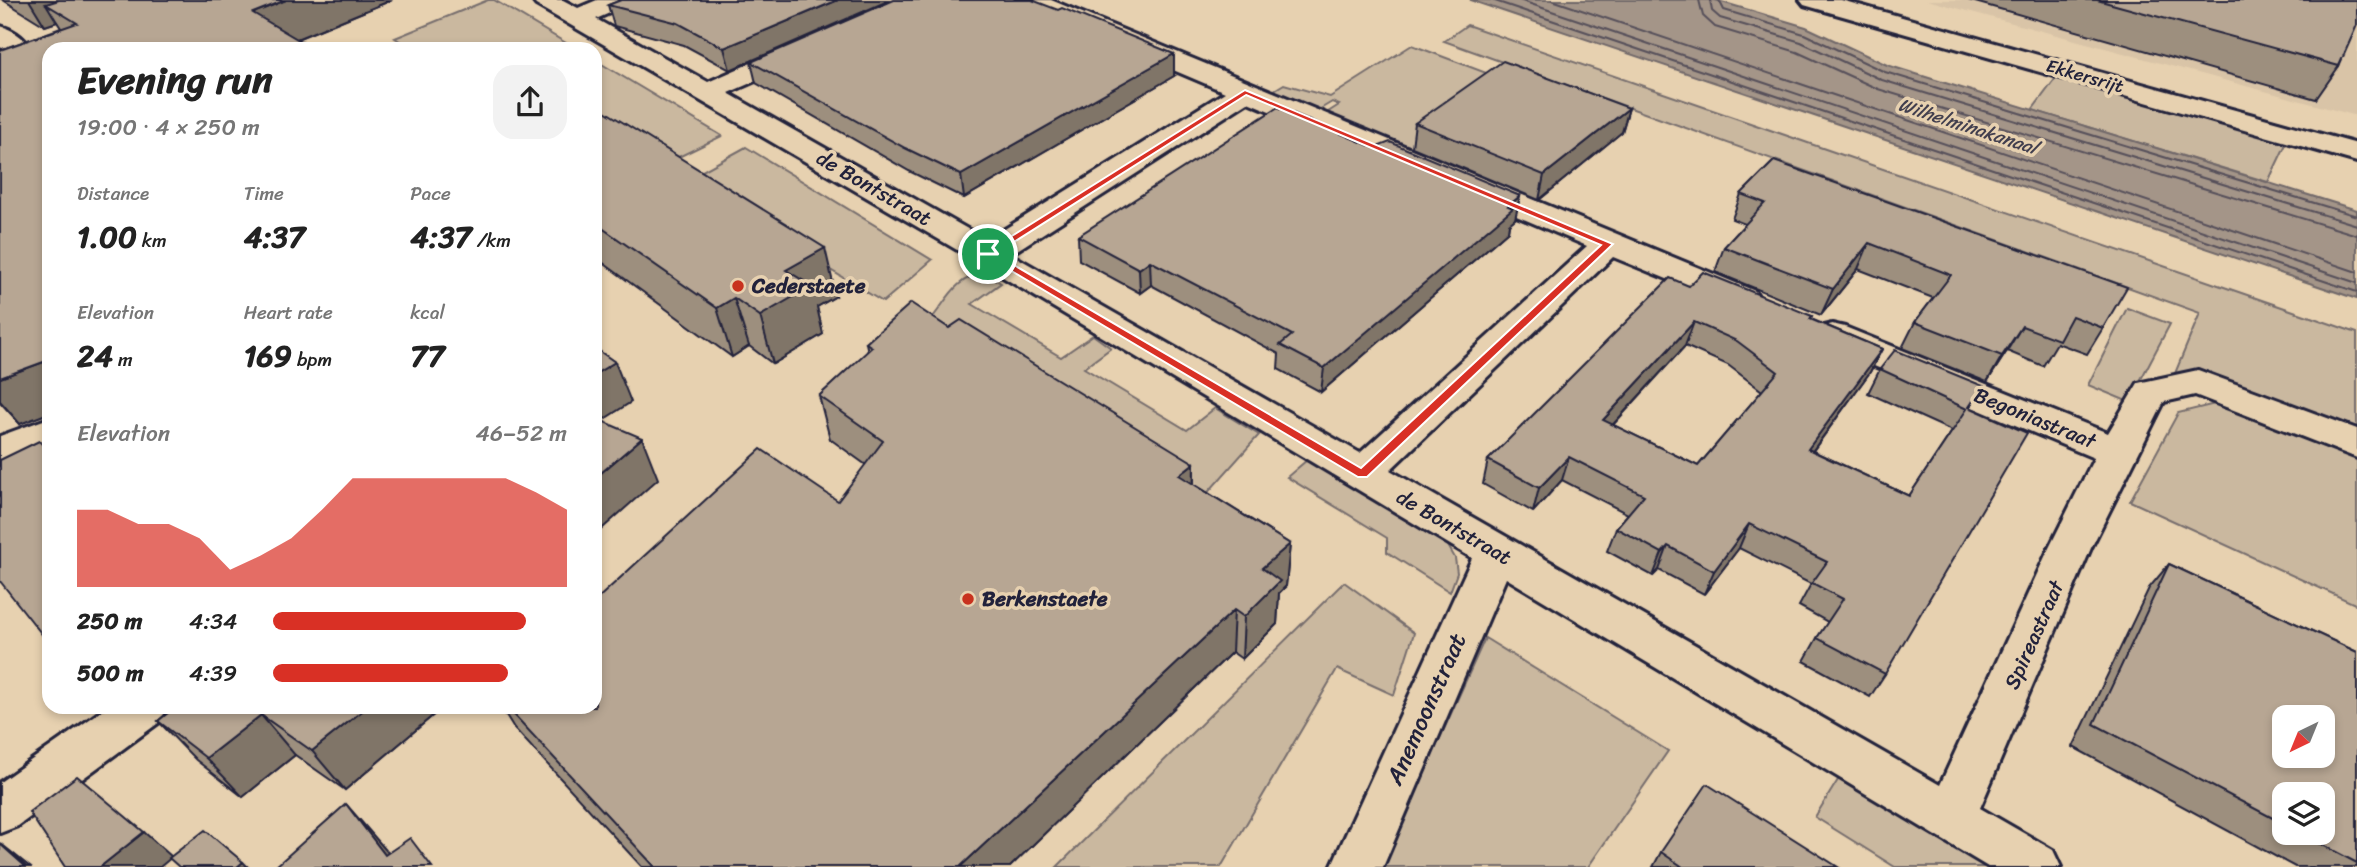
<!DOCTYPE html>
<html lang="en">
<head>
<meta charset="utf-8">
<style>
  :root { --surface:#fff; --page:#f2f2f2; --text:#222; --muted:#767676; --accent:#d93025 }
  body { margin:0; font-family:Sriracha,sans-serif; background:var(--page); color:var(--text); height:100vh; display:flex; flex-direction:column; font-size:26px; white-space:nowrap }
  * { box-sizing:border-box; margin:0 }
  p { font-size:23px; color:var(--muted) }
  .icon { flex:none; width:38px; height:38px; fill:none; stroke:currentColor; stroke-width:2; stroke-linecap:round; stroke-linejoin:round }
  .map { position:relative; flex:1; overflow:hidden }
  .side { position:absolute; left:42px; top:42px; width:560px; height:672px; display:flex; flex-direction:column; background:var(--surface); border-radius:21px; box-shadow:0 4px 10px #0003 }
  .side>* { flex:none }
  .needle { width:46px; rotate:223deg }
  .controls { position:absolute; left:2272px; top:705px; display:grid; gap:14px }
  .controls a { display:grid; place-items:center; width:63px; height:63px; border-radius:14px; background:var(--surface); box-shadow:0 4px 10px #0003; font-size:35px }
  .pin { position:absolute; display:grid; place-items:center; width:60px; height:60px; color:#fff; margin:-30px; border:4px solid #fff; border-radius:50%; box-shadow:0 2px 7px #0007 }
  .round { display:grid; place-items:center; flex:none; width:74px; height:74px; border-radius:21px; background:var(--page) }
  .overview { display:flex; align-items:center; justify-content:space-between; height:119px; padding:0 35px }
  h1 { font-size:38px; font-weight:700; line-height:52px }
  .stats { display:grid; grid-template-columns:repeat(3,1fr); gap:10px; height:119px; padding:7px 35px }
  .stats div { display:grid; align-content:center }
  .stats b { font-size:30px; font-weight:700 }
  .stats small { font-size:19px; font-weight:400 }
  .stats p { font-size:19px }
  .chart { height:196px; padding:14px 35px }
  .chart p { display:flex; justify-content:space-between }
  .chart svg { width:100%; height:126px; margin-top:7px; fill:var(--accent); opacity:.7 }
  ul { padding:0 35px; list-style:none; font-size:23px }
  li { display:grid; grid-template-columns:112px 84px 1fr; align-items:center; height:52px }
  li i { height:18px; border-radius:9px; background:var(--accent) }
  .map>svg:first-child { display:block }
  .built { fill:#d9c4a7 }
  .green { fill:#cab89f; stroke:#766d6d; stroke-width:2 }
  .water { fill:#a49588; stroke:#706769; stroke-width:2 }
  .lines { fill:none; stroke-linecap:round; stroke-linejoin:round }
  .shore { stroke:#56505a; stroke-width:2 }
  .minor-casing { stroke:#22223b; stroke-width:6 }
  .minor { fill:#e7d1b0; fill-rule:evenodd }
  .wall { fill:#9d8f7e; stroke:#22223b; stroke-width:2; fill-rule:evenodd }
  .shaded-wall { fill:#807467; stroke:#22223b; stroke-width:2 }
  .building { fill:#b7a693; stroke:#22223b; stroke-width:2; fill-rule:evenodd }
  .route { fill:#d93025; stroke:#fff; stroke-width:2; fill-rule:evenodd }
  .poi-dot { fill:#c8321e; stroke:#e7d1b0; stroke-width:2.5 }
  .labels { text-anchor:middle; dominant-baseline:central; stroke-width:7; stroke-linejoin:round; paint-order:stroke }
  .far-street-label { font-size:18px; fill:#22223b; stroke:#e7d1b0 }
  .far-water-label { font-size:19px; font-style:italic; fill:#423f4e; stroke:#e7d1b0 }
  .street-label { font-size:21px; fill:#22223b; stroke:#e7d1b0 }
  .poi-label { font-size:21px; font-weight:bold; fill:#22223b; stroke:#e7d1b0; text-anchor:start }
  .near-street-label { font-size:24px; fill:#22223b; stroke:#e7d1b0 }
</style>
</head>
<body>
<div class="map">
<svg width="2357" height="867" viewBox="0 0 2357 867">
  <rect width="100%" height="100%" fill="#e7d1b0"/>
  <filter id="ink" filterUnits="userSpaceOnUse"><feTurbulence type="fractalNoise" baseFrequency=".0143" numOctaves="2"/><feDisplacementMap in="SourceGraphic" scale="14" xChannelSelector="R" yChannelSelector="G"/><feConvolveMatrix kernelMatrix="1 2 1 2 8 2 1 2 1" color-interpolation-filters="sRGB"/></filter>
  <g filter="url(#ink)">
    <polygon class="built" points="1927,0 2357,0 2357,116"/>
    <g class="green">
      <polygon points="488,0 494,0 576,49 412,49 395,38"/>
      <polygon points="1467,25 2357,333 2357,436 2171,383 2200,313 1444,41"/>
      <polygon points="1412,45 1497,77 1409,149 1325,114 1339,105 1332,102 1317,111 1271,92 1284,84 1330,97"/>
      <polygon points="595,60 722,136 660,166 595,124"/>
      <polygon points="2059,74 2287,142 2268,182 2032,110"/>
      <polygon points="746,147 932,260 883,302 684,181"/>
      <path d="M984 273 1001 283 972 304 1061 357 1093 335 1111 348 1084 368 1187 430 1215 408 1259 435 1203 498 928 323C947 302 953 278 984 273Z"/>
      <polygon points="2127,308 2170,324 2129,402 2088,385"/>
      <polygon points="2219,403 2357,458 2357,605 2130,501 2178,413"/>
      <polygon points="1307,460 1442,535 1455,558 1457,573 1450,592 1387,552 1387,538 1287,477"/>
      <polygon points="1344,582 1414,633 1394,695 1337,669 1221,867 1057,867"/>
      <polygon points="1485,638 1668,751 1588,867 1382,867"/>
      <polygon points="1841,775 1994,867 1895,867 1815,817"/>
    </g>
    <polygon class="water" points="1470,0 1715,0 1806,27 1887,65 2357,210 2357,299"/>
    <g class="lines">
      <g class="shore">
        <polyline points="1492,0 2357,292"/>
        <polyline points="1519,0 2357,283"/>
        <polyline points="1552,0 2357,272"/>
        <polyline points="1699,0 1703,16 1715,27 1797,52 1878,89 2357,235"/>
        <polyline points="1710,0 1712,11 1720,18 1801,42 1882,80 2357,225"/>
        <polyline points="1719,0 1724,10 1804,34 1885,72 2357,216"/>
      </g>
      <defs>
        <g id="minor">
          <path d="M532 0H563L578 8 597 0H632L628 5 596 19 708 82 792 45H810L814 51 810 57 728 93 987 240 1225 92 1020 5 1016 0H1051L1755 291 1760 299 1755 307 1743 310 1613 257 1390 470 1940 785 2049 548 2094 458 1819 343 1814 335 1819 327 1832 324 1845 327 2108 433 2138 383 2198 370 2357 429V458L2195 395 2164 402 2091 548 1980 808 2053 850 2061 867H1988L1506 578 1383 867H1331L1472 558 976 261 536 5ZM1248 102 1587 246 1360 453 1011 254Z"/>
          <polygon points="1800,0 1841,0 2357,144 2357,162 1804,5"/>
          <path d="M0 26C12 29 23 37 30 47L26 53 17 55 0 47Z"/>
          <polygon points="49,418 49,446 0,465 0,436"/>
          <polygon points="107,707 167,707 161,721 18,826 0,833 0,782"/>
        </g>
      </defs>
      <use href="#minor" class="minor-casing"/>
      <use href="#minor" class="minor"/>
    </g>
    <g class="wall">
      <polygon points="3,0 392,0 297,39 20,424 0,402 0,50 61,28 57,22 45,26"/>
      <polygon points="621,0 890,0 730,70 684,45 614,26 608,5"/>
      <polygon points="1968,0 2357,0 2339,66 2316,99"/>
      <polygon points="751,62 1174,76 964,198 909,171 756,83"/>
      <polygon points="595,105 836,296 817,307 823,334 773,364 749,346 732,357 595,257"/>
      <polygon points="1629,108 1622,132 1539,200 1412,147 1415,123"/>
      <polygon points="1375,148 1520,196 1515,219 1509,224 1508,231 1321,392 1278,369 1279,354 1151,285 1140,293 1079,260 1078,236"/>
      <polygon points="1774,161 2103,328 2087,354 2057,343 2043,366 2007,351 1987,382 1902,348 1915,322 1933,298 1858,269 1821,315 1715,272 1724,247 1745,224 1732,219 1741,194"/>
      <path d="M1689 286 1812 316 1811 319 1882 349 1870 372 1813 451 1909 496 1952 431 1868 393 1880 369 1983 386 1970 407 1885 674 1870 697 1804 661 1817 638 1828 622 1799 606 1811 584 1739 548 1704 594 1659 570 1653 576 1607 551 1616 528 1628 514 1562 480 1533 512 1483 484 1488 460ZM1685 346 1728 365 1762 391 1698 466 1613 425Z"/>
      <polygon points="949,328 1194,463 1194,484 1290,544 1286,586 1279,593 1277,624 1242,659 1232,652 1010,867 642,867 514,728 501,707 595,707 838,501 866,465 830,439 819,396 868,352 866,343"/>
      <path d="M2169 564 2357 652V867H2295L2073 747 2149 588ZM2284 794 2322 833H2284Z"/>
      <polygon points="160,707 443,707 345,790 295,755 243,797 196,760 158,721 166,714"/>
      <polygon points="1661,852 1838,867 1653,867"/>
    </g>
    <g class="shaded-wall">
      <polygon points="29,0 121,0 46,4 57,22 45,26"/>
      <polygon points="286,0 392,0 272,49 253,13"/>
      <polygon points="838,0 890,0 730,70 724,48"/>
      <polygon points="1174,54 1174,76 964,198 961,175"/>
      <polygon points="1629,108 1622,132 1539,200 1544,175"/>
      <polygon points="1520,196 1515,219 1509,224 1508,231 1321,392 1324,368"/>
      <polygon points="1869,243 1858,269 1821,315 1833,289"/>
      <polygon points="825,248 836,296 817,307 823,334 773,364 760,316 786,270"/>
      <polygon points="1150,261 1151,285 1140,293 1139,269"/>
      <polygon points="734,298 749,346 732,357 717,308"/>
      <polygon points="1694,322 1685,346 1595,444 1603,420"/>
      <polygon points="2022,326 2007,351 1987,382 2002,356"/>
      <polygon points="1882,349 1870,372 1797,472 1808,449"/>
      <polygon points="49,360 49,413 20,424 0,401 0,378"/>
      <polygon points="615,362 631,402 595,425 595,374"/>
      <polygon points="642,438 658,479 595,535 595,478"/>
      <polygon points="1569,457 1562,480 1533,512 1539,488"/>
      <polygon points="1194,463 1193,506 1179,475"/>
      <polygon points="1749,524 1739,548 1704,594 1714,571"/>
      <polygon points="1290,544 1286,586 1279,593 1277,624 1242,659 1244,617 1262,568"/>
      <polygon points="1668,546 1659,570 1653,576 1662,553"/>
      <polygon points="1234,610 1232,652 1010,867 960,867"/>
      <polygon points="367,707 443,707 345,790 312,751"/>
      <polygon points="261,715 295,755 243,797 206,758"/>
      <polygon points="346,804 385,849 399,867 385,855"/>
      <polygon points="144,832 172,857 160,867 100,867"/>
      <polygon points="0,843 30,867 26,867"/>
      <polygon points="243,862 248,867 237,867"/>
    </g>
    <g class="building">
      <polygon points="59,0 286,0 253,13 314,49 49,49 49,360 0,378 0,50 77,23 46,4"/>
      <polygon points="621,0 838,0 724,48 678,23 608,5"/>
      <polygon points="894,0 1032,0 1058,10 1062,8 1174,54 961,175 905,148 751,62"/>
      <polygon points="2097,0 2357,0 2357,25 2339,66"/>
      <polygon points="493,42 505,49 474,49"/>
      <polygon points="441,45 447,49 431,49"/>
      <polygon points="1503,61 1629,108 1544,175 1415,123"/>
      <polygon points="595,105 825,248 786,270 812,286 760,316 734,298 717,308 595,223"/>
      <polygon points="1278,107 1375,148 1390,142 1520,196 1508,206 1513,208 1324,368 1280,345 1292,335 1150,261 1139,269 1078,236"/>
      <polygon points="1774,161 2127,287 2103,328 2072,316 2059,340 2022,326 2002,356 1915,322 1951,275 1869,243 1833,289 1724,247 1765,203 1741,194"/>
      <path d="M1703 272 1812 316 1810 319 1882 349 1808 449 1909 496 1967 409 1880 369 1895 350 1983 386 1969 407 2027 433 1885 674 1817 638 1843 599 1812 583 1827 562 1749 524 1714 571 1668 546 1662 553 1616 528 1644 495 1569 457 1539 488 1488 460 1670 278 1689 286ZM1694 322 1737 341 1778 372 1698 466 1603 420Z"/>
      <polygon points="911,303 949,328 961,320 1194,463 1179,475 1290,544 1262,568 1280,581 1244,617 1234,610 960,867 655,867 507,707 595,707 595,601 761,449 838,501 883,441 819,396 872,347 866,343"/>
      <polygon points="595,348 615,362 595,374"/>
      <polygon points="595,418 642,438 595,478"/>
      <polygon points="39,441 49,451 49,642 48,642 0,581 0,460"/>
      <path d="M2169 564 2357 652V863L2300 833H2322V794H2284V824L2094 724ZM2284 718H2322V756H2284Z"/>
      <polygon points="162,707 367,707 312,751 261,715 206,758 158,721 169,712"/>
      <polygon points="77,776 144,832 100,867 65,867 29,812"/>
      <polygon points="1707,784 1838,867 1683,867 1661,852"/>
      <polygon points="346,804 385,855 410,838 432,867 275,867"/>
      <polygon points="205,830 243,862 237,867 179,867 169,858"/>
      <polygon points="0,844 26,867 0,867"/>
    </g>
  </g>
  <path class="route" d="M1245 90 1613 244 1367 477H1358L983 254ZM1246 95 1601 245 1361 468 995 254Z"/>
  <g class="poi-dot">
    <circle cx="738" cy="286" r="7"/>
    <circle cx="968" cy="599" r="7"/>
  </g>
  <g class="labels">
    <g class="far-street-label">
      <text transform="translate(2085 76) rotate(16)">Ekkersrijt</text>
    </g>
    <g class="far-water-label">
      <text transform="translate(1968 126) rotate(18)">Wilhelminakanaal</text>
    </g>
    <g class="street-label">
      <text transform="translate(874 188) rotate(30)">de Bontstraat</text>
      <text transform="translate(2035 418) rotate(22)">Begoniastraat</text>
      <text transform="translate(1454 527) rotate(30)">de Bontstraat</text>
      <text transform="translate(2034 635) rotate(-66)">Spireastraat</text>
    </g>
    <g class="poi-label">
      <text x="752" y="286">Cederstaete</text>
      <text x="982" y="599">Berkenstaete</text>
    </g>
    <g class="near-street-label">
      <text transform="translate(1426 709) rotate(-66)">Anemoonstraat</text>
    </g>
  </g>
</svg>
<div class="controls">
<a><svg class="needle" viewBox="-14 -14 28 28"><path d="M0-13l5 13h-10z" fill="#e53935"/><path d="M0 13l5-13h-10z" fill="#767676"/></svg></a>
<a><svg class="icon" aria-label="layers" viewBox="0 0 24 24"><path d="M12 4l9 5-9 5-9-5zM3 14l9 5 9-5"/></svg></a>
</div>
<div class="pin" style="left:988px;top:254px;background:#1e9e55"><svg class="icon" aria-label="arrive" viewBox="0 0 24 24"><path d="M6 21V4h12l-3 4 3 4H6"/></svg></div>
<section class="side">
<div class="overview"><div><h1>Evening run</h1><p>19:00 · 4 × 250 m</p></div><a class="round"><svg class="icon" aria-label="share" viewBox="0 0 24 24"><path d="M12 15V3M7 8l5-5 5 5M5 13v7h14v-7"/></svg></a></div>
<div class="stats">
<div><p>Distance</p><b>1.00<small> km</small></b></div>
<div><p>Time</p><b>4:37</b></div>
<div><p>Pace</p><b>4:37<small> /km</small></b></div>
</div>
<div class="stats">
<div><p>Elevation</p><b>24<small> m</small></b></div>
<div><p>Heart rate</p><b>169<small> bpm</small></b></div>
<div><p>kcal</p><b>77</b></div>
</div>
<div class="chart"><p><span>Elevation</span>46–52 m</p>
<svg viewBox="0 0 160 44" preserveAspectRatio="none"><path d="M0 44V17L10 17L20 22L30 22L40 27L50 38L60 33L70 27L80 17L90 6L100 6L110 6L120 6L130 6L140 6L150 11L160 17V44z"/></svg>
</div>
<ul>
<li><b>250 m</b>4:34<i style="width:86%"></i></li>
<li><b>500 m</b>4:39<i style="width:80%"></i></li>
</ul>
</section>
</div>
</body>
</html>
